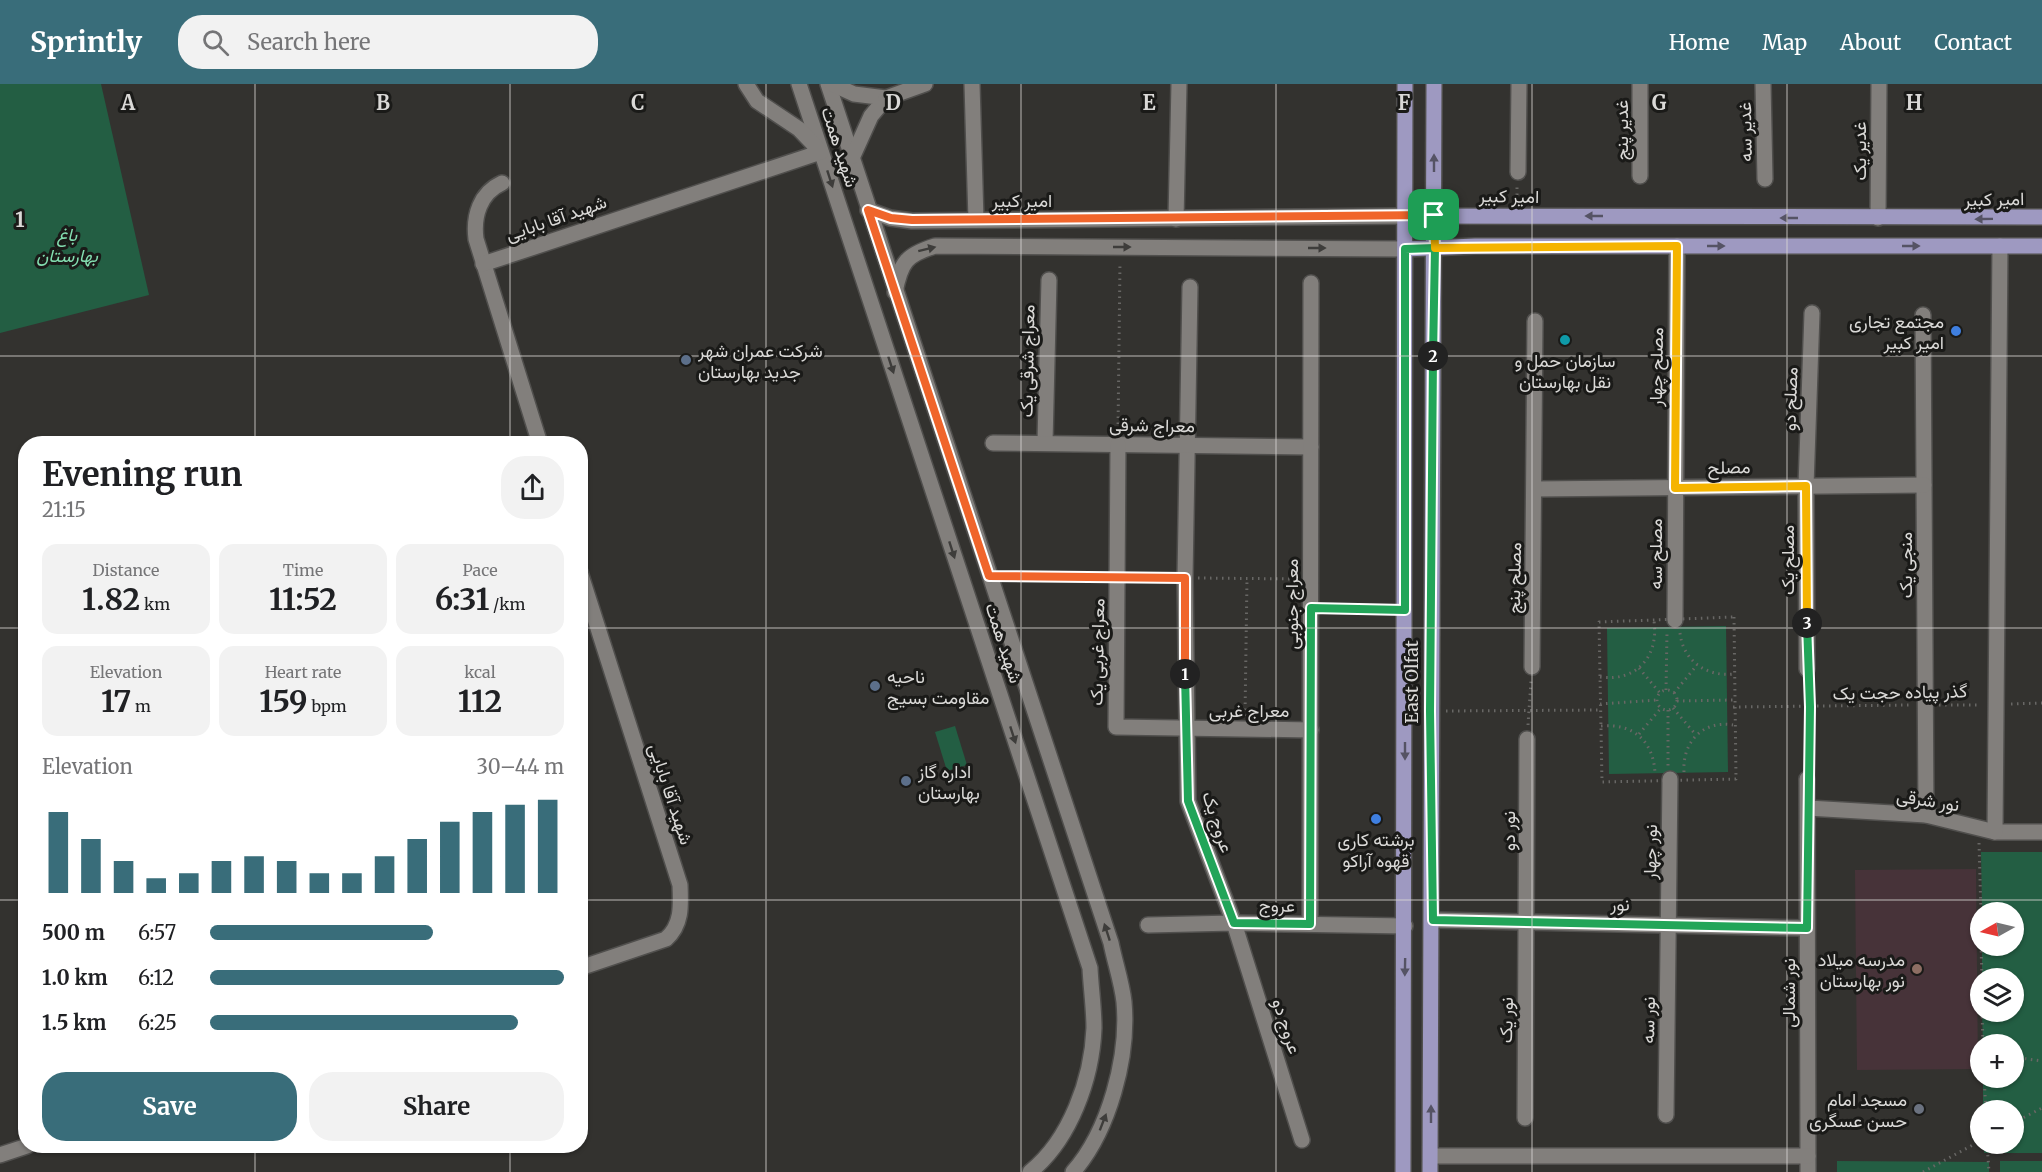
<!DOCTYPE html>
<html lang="en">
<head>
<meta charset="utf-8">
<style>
  :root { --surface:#fff; --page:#f2f2f2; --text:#202124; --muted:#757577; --accent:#396d7a }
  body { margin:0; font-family:Merriweather,Vazirmatn,serif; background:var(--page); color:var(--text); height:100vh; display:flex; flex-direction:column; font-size:22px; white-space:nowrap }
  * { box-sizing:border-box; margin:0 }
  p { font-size:20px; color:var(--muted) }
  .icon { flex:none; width:33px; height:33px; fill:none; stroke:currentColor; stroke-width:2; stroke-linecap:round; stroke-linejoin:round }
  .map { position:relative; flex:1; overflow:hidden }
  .drawer { position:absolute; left:18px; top:352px; width:570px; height:717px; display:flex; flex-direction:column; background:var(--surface); border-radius:24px; box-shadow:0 2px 4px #0004 }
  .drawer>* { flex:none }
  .needle { width:39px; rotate:262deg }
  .controls { position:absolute; left:1970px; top:818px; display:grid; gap:12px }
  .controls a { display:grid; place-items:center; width:54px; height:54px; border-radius:50%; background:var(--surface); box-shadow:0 2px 4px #0004; font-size:30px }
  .pin { position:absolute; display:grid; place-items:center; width:51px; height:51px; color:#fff; margin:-26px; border-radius:12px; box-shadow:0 3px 9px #0006 }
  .km { position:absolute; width:30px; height:30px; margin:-15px; border-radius:50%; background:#222; color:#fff; font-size:16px; line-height:30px; text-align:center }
  .round { display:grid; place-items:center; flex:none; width:63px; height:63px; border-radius:24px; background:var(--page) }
  .overview { display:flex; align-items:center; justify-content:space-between; height:102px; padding:0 24px }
  h1 { font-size:33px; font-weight:700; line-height:45px }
  .figures { display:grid; grid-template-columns:repeat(3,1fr); gap:9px; height:102px; padding:6px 24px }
  .figures div { display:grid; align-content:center; border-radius:15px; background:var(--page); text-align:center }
  .figures b { font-size:30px; font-weight:700 }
  .figures small { font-size:16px; font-weight:400 }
  .figures p { font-size:16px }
  .chart { height:168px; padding:12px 24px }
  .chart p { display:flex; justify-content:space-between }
  .chart svg { width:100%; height:108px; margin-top:6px; stroke:var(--accent); stroke-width:6 }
  .action { display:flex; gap:12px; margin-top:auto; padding:12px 24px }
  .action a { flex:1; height:69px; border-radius:24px; background:var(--accent); color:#fff; font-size:24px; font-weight:700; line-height:69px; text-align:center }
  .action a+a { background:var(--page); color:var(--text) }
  ul { padding:0 24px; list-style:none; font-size:20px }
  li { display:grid; grid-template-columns:96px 72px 1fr; align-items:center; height:45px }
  li i { height:15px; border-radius:8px; background:var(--accent) }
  header { display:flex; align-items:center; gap:36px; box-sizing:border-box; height:84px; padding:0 30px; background:var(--accent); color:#fff }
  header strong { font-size:28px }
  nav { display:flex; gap:33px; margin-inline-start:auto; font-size:21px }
  .search { width:420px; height:54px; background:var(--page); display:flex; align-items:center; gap:15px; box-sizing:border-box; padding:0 21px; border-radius:24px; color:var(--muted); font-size:22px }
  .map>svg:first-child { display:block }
  .education { fill:#473339 }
  .green { fill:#235e43 }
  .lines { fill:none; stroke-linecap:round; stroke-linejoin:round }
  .minor-casing { stroke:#504f4d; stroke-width:18 }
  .major-casing { stroke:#504f4d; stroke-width:18 }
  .path { stroke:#686765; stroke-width:3; stroke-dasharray:1.5 4.5; stroke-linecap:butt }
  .minor { stroke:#827f7c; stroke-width:15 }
  .major { stroke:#9e99c1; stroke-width:15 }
  .oneway { fill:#555364 }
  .oneway2 { fill:#3e3d3b }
  .split-1-casing { stroke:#fff; stroke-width:12 }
  .split-2-casing { stroke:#fff; stroke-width:12 }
  .split-3-casing { stroke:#fff; stroke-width:12 }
  .split-4-casing { stroke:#fff; stroke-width:12 }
  .split-1 { stroke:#f0652b; stroke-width:8 }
  .split-2 { stroke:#22a559; stroke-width:8 }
  .split-3 { stroke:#22a559; stroke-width:8 }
  .split-4 { stroke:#f5b400; stroke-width:8 }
  .grid { fill:none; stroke:#dad9d7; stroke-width:1.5; stroke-opacity:0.55 }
  .shop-dot { fill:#3f7fe0; stroke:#1a1a18; stroke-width:2 }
  .culture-dot { fill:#0f9aa8; stroke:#1a1a18; stroke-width:2 }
  .service-dot { fill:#5c6f8a; stroke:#1a1a18; stroke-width:2 }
  .education-dot { fill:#8d6e63; stroke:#1a1a18; stroke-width:2 }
  .worship-dot { fill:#6b7280; stroke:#1a1a18; stroke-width:2 }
  .labels { text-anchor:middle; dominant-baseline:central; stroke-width:6; stroke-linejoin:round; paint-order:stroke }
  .street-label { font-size:18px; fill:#dad9d7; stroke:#1a1a18 }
  .park-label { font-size:18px; font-style:italic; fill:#83deb0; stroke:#1a1a18 }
  .poi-label { font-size:18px; fill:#dad9d7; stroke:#1a1a18; text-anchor:end }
  .grid-label { font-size:20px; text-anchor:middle; font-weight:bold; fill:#dad9d7; stroke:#1a1a18; stroke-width:6; stroke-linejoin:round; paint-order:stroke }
</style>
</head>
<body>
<header>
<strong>Sprintly</strong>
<div class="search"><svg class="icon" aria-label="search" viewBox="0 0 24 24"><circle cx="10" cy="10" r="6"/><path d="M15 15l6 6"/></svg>Search here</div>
<nav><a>Home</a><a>Map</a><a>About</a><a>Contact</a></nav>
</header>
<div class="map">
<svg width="2042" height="1088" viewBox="0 0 2042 1088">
  <rect width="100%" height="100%" fill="#33322f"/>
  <polygon class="education" points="1976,785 1978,985 1857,986 1855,786"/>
  <g class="green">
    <polygon points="0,0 101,0 149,211 0,249"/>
    <polygon points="1726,542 1728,688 1609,690 1607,544"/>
    <polygon points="955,642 967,681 947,687 935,648"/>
    <polygon points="1981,768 2042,768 2042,1069 1984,1069 1984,1059 2013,1059 2013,1026 1983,1026 1983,993 2013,993 2013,960 1983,960 1982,927 2013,927 2013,894 1982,894 1982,861 2013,861 2013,828 1982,828"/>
    <polygon points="1837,1077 1989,1078 1989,1088 1837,1088"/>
    <rect x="2000" y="1077" width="42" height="11"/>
  </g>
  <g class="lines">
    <defs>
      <g id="minor">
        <path d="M799 0 1090 884C1091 904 1094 925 1094 944 1092 995 1070 1056 1030 1088"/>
        <path d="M828 0 1111 859C1115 879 1122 899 1124 918 1129 973 1109 1047 1073 1088"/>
        <polyline points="832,0 854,10 886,14 871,32 853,72"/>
        <polyline points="972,0 976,136"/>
        <polyline points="1640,0 1640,92"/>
        <polyline points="1763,0 1765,95"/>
        <polyline points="886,14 925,0"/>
        <polyline points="1518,88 1519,0"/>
        <path d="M502 99C480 109 473 132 476 155L540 360"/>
        <polyline points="868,126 890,134 912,137 1405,132"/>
        <polyline points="1878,134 1879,0"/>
        <polyline points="1176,135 1179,0"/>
        <polyline points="483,180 821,68 799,45 757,17 746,0"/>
        <polyline points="1190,203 1185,494 1188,717 1234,839 1302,1056"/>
        <path d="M895 208C901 178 906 171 935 162L1405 165"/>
        <polyline points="1923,231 1926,731"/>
        <polyline points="1045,358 1049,196"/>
        <polyline points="993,359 1311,363"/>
        <polyline points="1118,360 1116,643 1311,646"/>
        <polyline points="1535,405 1924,401"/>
        <path d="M580 488 680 801C681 822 682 841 666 855L580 884"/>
        <polyline points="1675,536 1677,162"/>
        <polyline points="1532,583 1535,237"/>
        <polyline points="1807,585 1806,402 1812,229"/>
        <polyline points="1807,695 1808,1088"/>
        <polyline points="1808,724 1926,731 1995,748 2042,748"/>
        <polyline points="1995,748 2000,162"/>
        <polyline points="1433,836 1807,844"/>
        <polyline points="1310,840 1311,199"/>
        <polyline points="1148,841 1234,839 1405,842"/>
        <polyline points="1666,1031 1670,695"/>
        <polyline points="1525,1034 1527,655"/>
        <polyline points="0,1071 27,1062"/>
        <polyline points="1431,1072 1808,1072"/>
      </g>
      <g id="major">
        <polyline points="1405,132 2042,133"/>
        <polyline points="1405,165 1475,162 2042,162"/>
        <polyline points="1403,1088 1405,0"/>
        <polyline points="1430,1088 1434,0"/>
      </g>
    </defs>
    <use href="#minor" class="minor-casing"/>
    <use href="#major" class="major-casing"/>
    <g class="path">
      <polyline points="1517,117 1517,102"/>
      <polyline points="1118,346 1120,178"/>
      <polyline points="1006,492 1102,493"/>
      <polyline points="1132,493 1171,494"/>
      <polyline points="1198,494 1297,495"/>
      <polyline points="1326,524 1388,525"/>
      <polygon points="1734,533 1736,695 1602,698 1599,538"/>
      <path d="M1680 549C1683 577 1707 593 1733 590"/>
      <polyline points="1639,584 1660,609"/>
      <path d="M1600 593C1636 598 1659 573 1654 537"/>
      <polyline points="1666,606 1667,548"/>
      <circle cx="1667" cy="616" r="10"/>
      <polyline points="1674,609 1697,581"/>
      <polyline points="1677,617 1733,616"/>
      <polyline points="1600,620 1657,616"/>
      <polyline points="2011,620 2042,619"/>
      <polyline points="1939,621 1980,621"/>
      <polyline points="1733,623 1911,621"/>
      <polyline points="1673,624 1696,651"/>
      <polyline points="1668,626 1668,682"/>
      <polyline points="1446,627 1600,626"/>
      <polyline points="1245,632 1247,495"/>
      <polyline points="1528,641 1531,597"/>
      <path d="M1601 642C1634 639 1654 658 1655 690"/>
      <polyline points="1639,650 1661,624"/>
      <polyline points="1808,681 1808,600"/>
      <path d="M1684 688C1682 658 1703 636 1733 641"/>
      <polyline points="1979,759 1981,828"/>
      <polyline points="1981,861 1982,894"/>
      <polyline points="1982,927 1983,960"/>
      <polyline points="2013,973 2042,977"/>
      <polyline points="1984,993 1986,1026"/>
      <polyline points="2013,1039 2042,1024"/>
      <polyline points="1987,1059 1989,1088"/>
      <polyline points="1923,1088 1980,1057"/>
    </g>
    <use href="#minor" class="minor"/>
    <use href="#major" class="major"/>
  </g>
  <defs><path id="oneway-solid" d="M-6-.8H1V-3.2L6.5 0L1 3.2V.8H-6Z" transform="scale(1.5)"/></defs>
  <g class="oneway">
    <use href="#oneway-solid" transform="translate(1434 79) rotate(-90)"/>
    <use href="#oneway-solid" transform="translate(1594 132) rotate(-180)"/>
    <use href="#oneway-solid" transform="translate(1789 134) rotate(-180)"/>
    <use href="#oneway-solid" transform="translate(1984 135) rotate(179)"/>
    <use href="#oneway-solid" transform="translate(1716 162)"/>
    <use href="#oneway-solid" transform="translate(1911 162)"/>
    <use href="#oneway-solid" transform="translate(1405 667) rotate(90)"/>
    <use href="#oneway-solid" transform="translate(1405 883) rotate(91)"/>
    <use href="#oneway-solid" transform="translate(1431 1030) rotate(-90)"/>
  </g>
  <g class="oneway2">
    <use href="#oneway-solid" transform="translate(830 95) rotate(72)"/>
    <use href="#oneway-solid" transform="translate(1122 163)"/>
    <use href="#oneway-solid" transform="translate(1317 164)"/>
    <use href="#oneway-solid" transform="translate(927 165) rotate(-14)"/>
    <use href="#oneway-solid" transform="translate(891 281) rotate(72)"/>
    <use href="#oneway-solid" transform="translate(952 466) rotate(72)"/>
    <use href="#oneway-solid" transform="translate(1013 651) rotate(72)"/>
    <use href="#oneway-solid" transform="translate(1107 848) rotate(-108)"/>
    <use href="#oneway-solid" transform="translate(1103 1038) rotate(-69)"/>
  </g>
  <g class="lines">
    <defs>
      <polyline id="split-1" points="1185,590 1185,494 989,492 868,126 891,134 912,136 1434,131"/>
      <polyline id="split-2" points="1185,590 1188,717 1234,839 1310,840 1311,524 1405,526 1405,165 1435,164 1433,272"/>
      <polyline id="split-3" points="1433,272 1430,627 1433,836 1807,844 1810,623 1807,539"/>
      <polyline id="split-4" points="1434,131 1435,164 1677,162 1675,404 1806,402 1807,539"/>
    </defs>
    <use href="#split-1" class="split-1-casing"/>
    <use href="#split-2" class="split-2-casing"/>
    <use href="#split-3" class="split-3-casing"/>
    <use href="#split-4" class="split-4-casing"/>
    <use href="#split-1" class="split-1"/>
    <use href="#split-2" class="split-2"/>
    <use href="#split-3" class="split-3"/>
    <use href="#split-4" class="split-4"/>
  </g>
  <path class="grid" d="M255 0V360M510 0V360M766 0V1088M1021 0V1088M1276 0V1088M1532 0V1088M1787 0V1088M0 272H2042M0 544H26M580 544H2042M0 816H26M580 816H2042M255 1062V1088M510 1062V1088"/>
  <g class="shop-dot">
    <circle cx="1956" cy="247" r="6"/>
    <circle cx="1376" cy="735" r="6"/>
  </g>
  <circle class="culture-dot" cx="1565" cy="256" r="6"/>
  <g class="service-dot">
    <circle cx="686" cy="276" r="6"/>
    <circle cx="875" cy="602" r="6"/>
    <circle cx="906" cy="697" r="6"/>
  </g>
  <circle class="education-dot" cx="1917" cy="885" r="6"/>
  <circle class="worship-dot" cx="1919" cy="1025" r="6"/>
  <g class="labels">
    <g class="street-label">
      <text transform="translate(1621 46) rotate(-90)">غدیر پنج</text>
      <text transform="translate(1745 48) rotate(-91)">غدیر سه</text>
      <text transform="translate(840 63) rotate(72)">شهید همت</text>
      <text transform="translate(1859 67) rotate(-90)">غدیر یک</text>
      <text transform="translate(1509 112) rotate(1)">امیر کبیر</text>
      <text transform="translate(1994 115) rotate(-1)">امیر کبیر</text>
      <text x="1022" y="116">امیر کبیر</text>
      <text transform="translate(556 134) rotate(-19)">شهید آقا بابایی</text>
      <text transform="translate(1027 277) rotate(-89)">معراج شرقی یک</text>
      <text transform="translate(1656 283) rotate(-89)">مصلح چهار</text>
      <text transform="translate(1790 315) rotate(-88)">مصلح دو</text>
      <text transform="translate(1152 341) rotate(1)">معراج شرقی</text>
      <text transform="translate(1729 383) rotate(-1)">مصلح</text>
      <text transform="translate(1655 470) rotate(-90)">مصلح سه</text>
      <text transform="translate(1787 476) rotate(-90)">مصلح یک</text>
      <text transform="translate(1905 481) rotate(-90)">منجی یک</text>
      <text transform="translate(1514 494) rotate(-89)">مصلح پنج</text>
      <text transform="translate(1291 520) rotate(-90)">معراج جنوبی</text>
      <text transform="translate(1004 559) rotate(72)">شهید همت</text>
      <text transform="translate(1097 568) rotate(-89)">معراج غربی یک</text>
      <text transform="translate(1411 598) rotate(-90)">East Olfat</text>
      <text transform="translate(1900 608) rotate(-1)">گذر پیاده حجت یک</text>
      <text x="1249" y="626">معراج غربی</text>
      <text transform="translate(671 710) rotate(72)">شهید آقا بابایی</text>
      <text transform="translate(1928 716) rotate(9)">نور شرقی</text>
      <text transform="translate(1218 738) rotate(72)">عروج یک</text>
      <text transform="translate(1508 747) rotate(-90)">نور دو</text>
      <text transform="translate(1650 768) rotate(-89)">نور چهار</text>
      <text transform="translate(1620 820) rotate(1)">نور</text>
      <text transform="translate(1277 821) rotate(1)">عروج</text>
      <text transform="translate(1788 909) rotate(-90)">نور شمالی</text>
      <text transform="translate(1506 936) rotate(-89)">نور یک</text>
      <text transform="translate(1648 936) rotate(-89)">نور سه</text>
      <text transform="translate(1287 942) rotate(72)">عروج دو</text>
    </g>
    <g class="park-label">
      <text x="67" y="150">باغ<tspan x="67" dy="21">بهارستان</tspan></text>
    </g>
    <g class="poi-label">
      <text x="1944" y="237">مجتمع تجاری<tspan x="1944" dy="21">امیر کبیر</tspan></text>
      <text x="698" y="266" text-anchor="start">شرکت عمران شهر<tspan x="698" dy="21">جدید بهارستان</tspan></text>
      <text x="1565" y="276" text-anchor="middle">سازمان حمل و<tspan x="1565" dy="21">نقل بهارستان</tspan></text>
      <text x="887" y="592" text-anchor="start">ناحیه<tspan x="887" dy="21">مقاومت بسیج</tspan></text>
      <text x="918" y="687" text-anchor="start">اداره گاز<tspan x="918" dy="21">بهارستان</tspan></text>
      <text x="1376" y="755" text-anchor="middle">برشته کاری<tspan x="1376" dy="21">قهوه آراکو</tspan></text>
      <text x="1905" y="875">مدرسه میلاد<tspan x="1905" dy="21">نور بهارستان</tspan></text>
      <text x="1907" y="1015">مسجد امام<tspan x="1907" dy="21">حسن عسگری</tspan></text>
    </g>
  </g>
  <g class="grid-label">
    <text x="128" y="26">A</text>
    <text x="383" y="26">B</text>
    <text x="638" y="26">C</text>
    <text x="893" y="26">D</text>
    <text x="1149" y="26">E</text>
    <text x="1404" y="26">F</text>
    <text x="1659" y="26">G</text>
    <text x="1914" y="26">H</text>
    <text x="20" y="143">1</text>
  </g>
</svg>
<div class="controls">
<a><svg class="needle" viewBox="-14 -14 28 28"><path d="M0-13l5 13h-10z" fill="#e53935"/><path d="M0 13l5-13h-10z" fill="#757577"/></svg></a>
<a><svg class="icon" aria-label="layers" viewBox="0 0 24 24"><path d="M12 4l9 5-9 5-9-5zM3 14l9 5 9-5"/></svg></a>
<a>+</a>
<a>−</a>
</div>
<div class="pin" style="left:1434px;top:131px;background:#1e9e55"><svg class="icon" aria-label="arrive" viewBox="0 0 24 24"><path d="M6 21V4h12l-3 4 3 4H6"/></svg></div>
<b class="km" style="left:1185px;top:590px">1</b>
<b class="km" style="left:1433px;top:272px">2</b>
<b class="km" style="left:1807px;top:539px">3</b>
<section class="drawer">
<div class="overview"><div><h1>Evening run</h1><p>21:15</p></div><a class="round"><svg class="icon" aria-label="share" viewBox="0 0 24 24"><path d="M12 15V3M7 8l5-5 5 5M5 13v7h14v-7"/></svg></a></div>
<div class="figures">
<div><p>Distance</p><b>1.82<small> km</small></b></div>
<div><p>Time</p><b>11:52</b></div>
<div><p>Pace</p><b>6:31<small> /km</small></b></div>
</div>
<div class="figures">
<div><p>Elevation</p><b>17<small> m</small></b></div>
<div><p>Heart rate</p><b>159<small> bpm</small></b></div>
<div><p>kcal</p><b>112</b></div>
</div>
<div class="chart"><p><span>Elevation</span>30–44 m</p>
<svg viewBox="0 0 160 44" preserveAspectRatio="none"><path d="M5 44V11M15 44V22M25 44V31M35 44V38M45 44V36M55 44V31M65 44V29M75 44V31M85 44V36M95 44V36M105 44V29M115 44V22M125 44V15M135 44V11M145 44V8M155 44V6"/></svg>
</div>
<ul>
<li><b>500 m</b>6:57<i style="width:63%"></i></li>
<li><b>1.0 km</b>6:12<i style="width:100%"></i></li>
<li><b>1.5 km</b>6:25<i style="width:87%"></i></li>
</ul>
<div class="action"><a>Save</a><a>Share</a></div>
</section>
</div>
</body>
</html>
